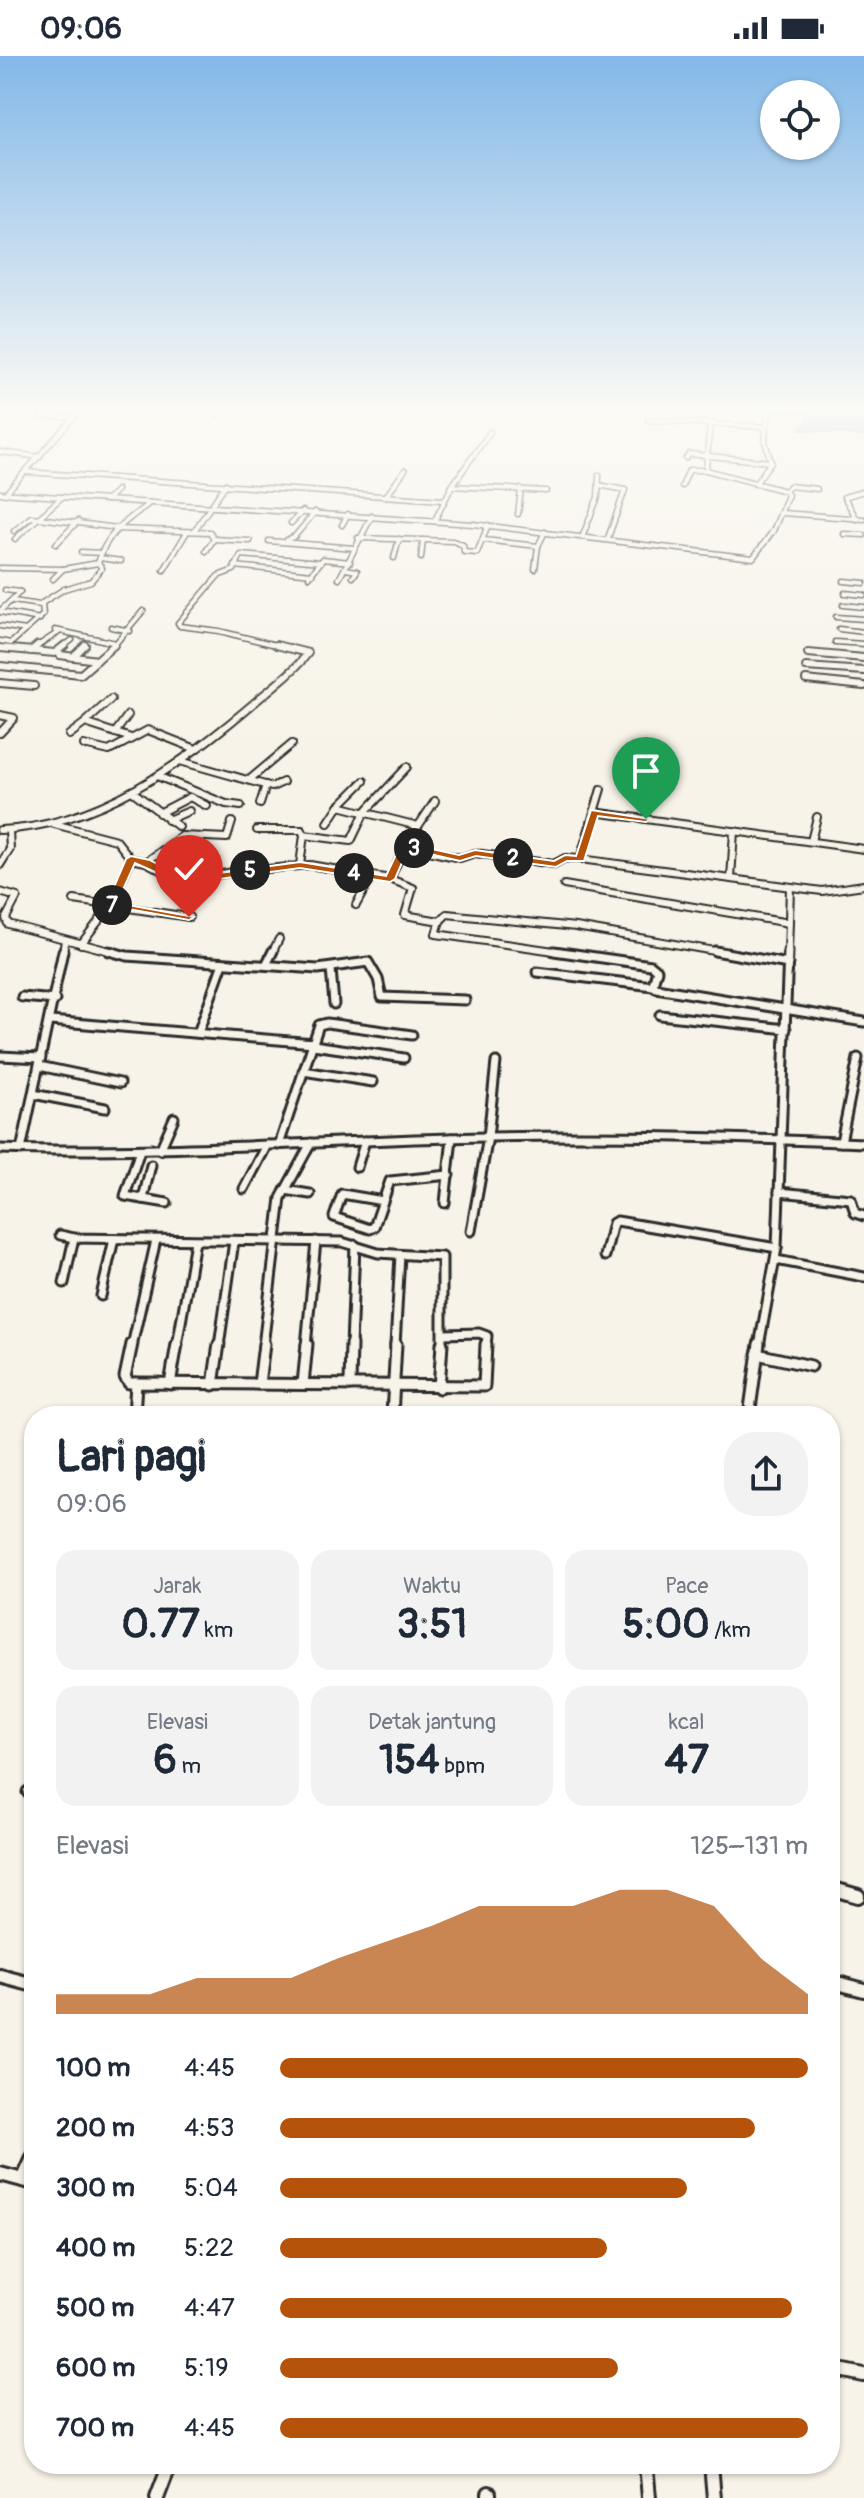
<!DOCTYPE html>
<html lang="id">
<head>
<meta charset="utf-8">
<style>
  :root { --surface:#fff; --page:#f2f2f3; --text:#1f2937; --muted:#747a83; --accent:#b45309 }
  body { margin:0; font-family:Pangolin,sans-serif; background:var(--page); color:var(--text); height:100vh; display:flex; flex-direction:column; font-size:30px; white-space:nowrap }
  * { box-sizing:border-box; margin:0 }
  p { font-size:26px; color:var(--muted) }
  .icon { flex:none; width:44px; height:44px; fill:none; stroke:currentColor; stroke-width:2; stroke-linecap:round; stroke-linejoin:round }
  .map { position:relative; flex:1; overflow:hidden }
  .sheet { position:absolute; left:24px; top:1350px; width:816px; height:1068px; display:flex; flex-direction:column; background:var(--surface); border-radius:32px; box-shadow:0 2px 6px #0004 }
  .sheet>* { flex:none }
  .controls { position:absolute; left:760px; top:24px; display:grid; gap:16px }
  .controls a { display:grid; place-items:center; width:80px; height:80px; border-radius:50%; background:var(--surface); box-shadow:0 2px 6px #0004; font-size:40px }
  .pin { position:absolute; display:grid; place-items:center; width:68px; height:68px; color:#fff; margin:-82px -34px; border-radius:50% 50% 50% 0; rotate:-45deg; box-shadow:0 0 8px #0007 }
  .pin .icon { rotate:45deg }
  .km { position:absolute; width:40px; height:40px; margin:-20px; border-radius:50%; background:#222; color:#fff; font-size:22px; line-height:40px; text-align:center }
  .round { display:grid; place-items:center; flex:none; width:84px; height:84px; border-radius:32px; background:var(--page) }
  .head { display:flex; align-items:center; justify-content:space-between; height:136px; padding:0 32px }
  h1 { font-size:44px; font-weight:700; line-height:60px }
  .metrics { display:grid; grid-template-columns:repeat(3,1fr); gap:12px; height:136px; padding:8px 32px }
  .metrics div { display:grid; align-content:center; border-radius:20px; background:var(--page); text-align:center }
  .metrics b { font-size:40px; font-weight:700 }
  .metrics small { font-size:22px; font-weight:400 }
  .metrics p { font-size:22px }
  .chart { height:224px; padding:16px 32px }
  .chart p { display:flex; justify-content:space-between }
  .chart svg { width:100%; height:144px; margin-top:8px; fill:var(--accent); opacity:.7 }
  ul { padding:0 32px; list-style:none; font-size:26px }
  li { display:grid; grid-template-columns:128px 96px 1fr; align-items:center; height:60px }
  li i { height:20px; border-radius:10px; background:var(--accent) }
  .status { display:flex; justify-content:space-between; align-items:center; height:56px; padding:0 40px; background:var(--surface); direction:ltr }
  .status svg { height:22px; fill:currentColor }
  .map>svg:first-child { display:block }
  .water { fill:#8dbfe9; stroke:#66849d; stroke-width:2 }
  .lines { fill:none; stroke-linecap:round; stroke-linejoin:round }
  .street-far4-casing { stroke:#2b2b2b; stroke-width:7 }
  .street-far3-casing { stroke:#2b2b2b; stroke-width:10 }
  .street-far2-casing { stroke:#2b2b2b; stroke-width:13 }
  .street-far1-casing { stroke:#2b2b2b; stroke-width:15 }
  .street-casing { stroke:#2b2b2b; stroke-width:18 }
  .street-far4 { stroke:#f7f3e8; stroke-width:4 }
  .street-far3 { stroke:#f7f3e8; stroke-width:6 }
  .street-far2 { stroke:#f7f3e8; stroke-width:7 }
  .street-far1 { stroke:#f7f3e8; stroke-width:9 }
  .street { stroke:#f7f3e8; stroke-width:12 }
  .route { fill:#b45309; stroke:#fff; stroke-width:2 }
</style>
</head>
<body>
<div class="status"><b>09:06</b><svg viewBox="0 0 49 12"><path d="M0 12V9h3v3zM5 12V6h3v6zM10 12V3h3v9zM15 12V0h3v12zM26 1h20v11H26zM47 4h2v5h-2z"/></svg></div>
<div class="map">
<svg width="864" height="2442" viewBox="0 0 864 2442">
  <rect width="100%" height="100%" fill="#f7f3e8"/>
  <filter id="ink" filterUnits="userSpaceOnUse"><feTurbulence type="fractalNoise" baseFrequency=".0125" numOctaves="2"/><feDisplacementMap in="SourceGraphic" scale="16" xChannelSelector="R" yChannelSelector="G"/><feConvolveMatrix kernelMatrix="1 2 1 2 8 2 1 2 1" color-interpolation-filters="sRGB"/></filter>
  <g filter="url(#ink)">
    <polygon class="water" points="739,352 864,356 864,380 800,373 809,363 806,358"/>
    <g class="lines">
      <defs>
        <g id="street-far4">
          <polyline points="820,352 864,355"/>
          <polyline points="218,359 221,352"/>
          <polyline points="41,360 74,362"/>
          <polyline points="648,364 766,371 765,386 771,406 755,428"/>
          <polyline points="766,371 770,352"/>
          <polyline points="0,396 40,401"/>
          <polyline points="686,402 689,398 771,406"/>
          <polyline points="26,416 443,444"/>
          <polyline points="599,429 625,434 608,482"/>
          <polyline points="452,430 490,376"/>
          <polyline points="682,430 689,414 706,414"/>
          <polyline points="785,435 790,430 817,433"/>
          <polyline points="0,437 473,468 753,502 773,475 788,439 785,435 706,414 711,352"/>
          <polyline points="5,438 82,352"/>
          <polyline points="386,440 405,414"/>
          <polyline points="107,444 117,434"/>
          <polyline points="782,457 864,463"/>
          <polyline points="518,458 521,433"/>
          <polyline points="857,463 844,441 864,435"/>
          <polyline points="435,464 452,430 546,435"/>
          <polyline points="291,467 303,455"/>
          <polyline points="342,469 348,458"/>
          <polyline points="115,473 210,476 214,483 206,495"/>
          <polyline points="14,475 31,461 117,472"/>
          <polyline points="194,475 226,428"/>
          <polyline points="844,478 864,479"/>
          <polyline points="583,479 598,441 599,419"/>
          <polyline points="358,482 453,485 463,489 464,496 477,497 488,469"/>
          <polyline points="15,483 62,441"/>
          <polyline points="214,483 250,485"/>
          <polyline points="287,484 295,480 315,456"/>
          <polyline points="484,484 538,490"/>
          <polyline points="269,485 354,492"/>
          <polyline points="56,488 78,465"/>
          <polyline points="81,496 102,497"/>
          <polyline points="100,502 121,505"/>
          <polyline points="394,502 399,483"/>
          <polyline points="421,502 423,484"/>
          <polyline points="235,510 312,518"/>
          <polyline points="0,512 63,513 98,507"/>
          <polyline points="346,513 357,515 353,521"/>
          <polyline points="535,513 538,490 545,476"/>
          <polyline points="164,514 187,476"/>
          <polyline points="309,521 323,503 350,506"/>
          <polyline points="53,523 63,513"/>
          <polyline points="339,523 372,460"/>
          <polyline points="844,525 864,527"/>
          <polyline points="5,534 20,536"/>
          <polyline points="845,537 864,539"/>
          <polyline points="13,545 40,549"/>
          <polyline points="843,549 864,551"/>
          <polyline points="0,555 20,536"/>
          <polyline points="0,556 40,563"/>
          <polyline points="836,561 864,563"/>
          <polyline points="0,570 26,574"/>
          <polyline points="111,571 130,575"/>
          <polyline points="839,573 864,576"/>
          <polyline points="55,574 116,587 111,591"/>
          <path d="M0 585 11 587 43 559 42 547 64 533 91 525 102 512 98 507C106 477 126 465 150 447"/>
          <polyline points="835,586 864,588"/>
          <polyline points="116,587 143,555"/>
          <polyline points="36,591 59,576"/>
          <polyline points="63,591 72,584"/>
          <polyline points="284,591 219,575 180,570 178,567 218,520 234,514 241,499 321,506"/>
        </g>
        <g id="street-far3">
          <polyline points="0,592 55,597 65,589"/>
          <polyline points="31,595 38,589"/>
          <polyline points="808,597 864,602"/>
          <polyline points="60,599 97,604"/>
          <polyline points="73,601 85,589"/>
          <polyline points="0,610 81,618 114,589"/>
          <polyline points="806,611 864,615"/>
          <polyline points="806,624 864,630"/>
          <polyline points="0,627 34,630"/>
          <polyline points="111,643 85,667 131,682"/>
          <polyline points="0,659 14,662 0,677"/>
          <polyline points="115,677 128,659"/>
          <polyline points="69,679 85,667"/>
          <polyline points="84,689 109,695 148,674 196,693"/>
          <polyline points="180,705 272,731 283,726"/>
          <polyline points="157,720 226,748 241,750"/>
          <polyline points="249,724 292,688"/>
          <polyline points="601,733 580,803 822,835 864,829"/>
          <polyline points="132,735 179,771"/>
          <polyline points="260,748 266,729"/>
          <polyline points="339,750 418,770"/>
          <polyline points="594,756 864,793"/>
          <polyline points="159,757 190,741 207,750"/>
          <polyline points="168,764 189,755"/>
          <polyline points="328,767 339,750 364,725"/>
          <polyline points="54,768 116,784 131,803 146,806 182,825 233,816 310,809 390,823 413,832 405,859 440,865 436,878 568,897"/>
          <path d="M0 774C99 770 181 709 254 647 272 631 293 617 308 597L276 589"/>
          <polyline points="257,774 302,774 304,779"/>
          <polyline points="811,785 817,761"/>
          <polyline points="405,790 460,802 475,797 554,808 565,802 580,803"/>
          <polyline points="146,806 182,780 227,782 232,766"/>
          <polyline points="0,809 10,793 9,775"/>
          <polyline points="300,809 304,779 351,785 365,756 407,711"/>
          <polyline points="390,823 405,790 435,745"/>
          <polyline points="731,823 734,775"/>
          <polyline points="564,829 789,867"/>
          <polyline points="0,836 17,841 6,862 8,868 117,897"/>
          <polyline points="74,844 189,861"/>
          <polyline points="356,849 372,820"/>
          <polyline points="440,865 447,858 576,871 726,897"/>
          <polyline points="81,888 111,849 131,803"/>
          <polyline points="63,897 65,884"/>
          <polyline points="272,897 279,883"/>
          <polyline points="788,897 790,831"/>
        </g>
        <g id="street-far2">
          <polyline points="109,895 127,900 318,913 368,906 378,923 382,941 465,944"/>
          <polyline points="554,895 651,909 657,914 653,928 656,932 864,966"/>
          <polyline points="715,895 788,908"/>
          <polyline points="266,909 273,895"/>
          <polyline points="331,913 334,948"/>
          <polyline points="537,916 653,930"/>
          <polyline points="22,941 55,944"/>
          <polyline points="660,959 786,973"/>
          <polyline points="50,965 314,987"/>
          <polyline points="198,977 223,907"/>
          <polyline points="313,989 404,1002"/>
          <polyline points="0,1000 41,1002"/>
          <polyline points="39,1010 120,1027"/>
          <polyline points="303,1015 373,1026"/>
          <polyline points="33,1038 105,1052"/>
          <polyline points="841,1086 858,1002"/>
          <polyline points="279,1089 319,969 327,967 412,979"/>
          <path d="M0 1093C163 1098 326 1084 489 1081 615 1078 739 1082 864 1087"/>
          <polyline points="21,1094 63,895"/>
          <polyline points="140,1094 125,1140 167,1147"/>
          <polyline points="160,1094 174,1062"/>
          <polyline points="357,1111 365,1085"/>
          <polyline points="244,1133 267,1089"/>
          <polyline points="285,1134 310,1138"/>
          <polyline points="779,1136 851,1143 855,1157 864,1160"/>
          <polyline points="143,1143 151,1109"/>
          <polyline points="383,1145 342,1138 334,1161 370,1173 374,1171 390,1125 449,1119"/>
          <polyline points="445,1147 452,1082"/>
          <polyline points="471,1175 488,1081 496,1006"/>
          <polyline points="60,1179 74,1182 342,1186 378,1197 442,1201 442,1290"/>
          <polyline points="605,1200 613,1167 617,1165 777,1192"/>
          <polyline points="776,1204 864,1221"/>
          <polyline points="64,1227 74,1182"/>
          <polyline points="101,1240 114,1183"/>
          <polyline points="443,1278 479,1277 487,1280 486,1290"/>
          <polyline points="132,1290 156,1184"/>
          <polyline points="177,1290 195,1185"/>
          <polyline points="219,1290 234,1185"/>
          <polyline points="263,1290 281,1142 311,1087"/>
          <polyline points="306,1290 316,1185"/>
          <polyline points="351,1290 355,1189"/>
          <polyline points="395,1290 400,1199"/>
          <polyline points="759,1290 777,1192 788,895"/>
        </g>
        <g id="street-far1">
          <polyline points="132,1288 125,1321 129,1327 136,1327"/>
          <polyline points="757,1298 811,1310"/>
          <polyline points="170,1328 177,1288"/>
          <polyline points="259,1328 264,1288"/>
          <polyline points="303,1328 307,1288"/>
          <polyline points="213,1329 219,1288"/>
          <polyline points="350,1329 351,1288"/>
          <polyline points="439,1332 442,1288"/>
          <polyline points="134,1360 136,1327 484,1330 486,1288"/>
          <polyline points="392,1360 396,1288"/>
          <polyline points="749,1360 759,1288"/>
          <polyline points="28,1736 34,1738"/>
        </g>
        <g id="street">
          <polyline points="830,1832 858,1840"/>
          <polyline points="0,1920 34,1929"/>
          <polyline points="830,1925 864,1934"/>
          <polyline points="0,2118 34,2127"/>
          <polyline points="23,2124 34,2100"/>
          <polyline points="830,2312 864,2319"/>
          <polyline points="646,2408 649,2442"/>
          <polyline points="711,2408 714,2442"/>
          <polyline points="489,2437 489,2442"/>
          <polyline points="157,2442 170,2408"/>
        </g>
      </defs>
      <use href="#street-far4" class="street-far4-casing"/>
      <use href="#street-far3" class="street-far3-casing"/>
      <use href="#street-far2" class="street-far2-casing"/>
      <use href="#street-far1" class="street-far1-casing"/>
      <use href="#street" class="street-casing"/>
      <use href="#street-far4" class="street-far4"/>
      <use href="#street-far3" class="street-far3"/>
      <use href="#street-far2" class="street-far2"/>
      <use href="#street-far1" class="street-far1"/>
      <use href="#street" class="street"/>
    </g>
  </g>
  <linearGradient id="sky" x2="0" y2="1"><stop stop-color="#83b8e8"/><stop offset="0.51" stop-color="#fbfaf5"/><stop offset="1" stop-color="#fbfaf5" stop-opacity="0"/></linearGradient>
  <rect width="864" height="694" fill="url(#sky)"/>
  <polygon class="route" points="591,754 650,763 646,766 598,760 584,805 567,805 556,811 476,800 460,805 408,793 395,823 390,826 300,812 182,828 135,807 117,847 194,861 189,864 106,849 126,803 131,800 150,804 183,822 300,806 386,820 400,790 405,787 459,799 475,794 554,805 565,799 576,800"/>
</svg>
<div class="controls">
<a><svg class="icon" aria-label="locate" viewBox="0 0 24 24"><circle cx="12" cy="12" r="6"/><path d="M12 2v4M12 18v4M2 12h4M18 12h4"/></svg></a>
</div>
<div class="pin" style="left:646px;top:763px;background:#1e9e55"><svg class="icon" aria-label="arrive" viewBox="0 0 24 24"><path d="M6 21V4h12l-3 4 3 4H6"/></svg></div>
<div class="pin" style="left:189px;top:861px;background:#d93025"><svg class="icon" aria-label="check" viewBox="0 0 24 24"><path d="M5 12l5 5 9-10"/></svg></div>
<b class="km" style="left:513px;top:802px">2</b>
<b class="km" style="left:414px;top:792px">3</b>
<b class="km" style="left:354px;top:817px">4</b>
<b class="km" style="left:250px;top:814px">5</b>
<b class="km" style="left:112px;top:849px">7</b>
<section class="sheet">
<div class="head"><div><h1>Lari pagi</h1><p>09:06</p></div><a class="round"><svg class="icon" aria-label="share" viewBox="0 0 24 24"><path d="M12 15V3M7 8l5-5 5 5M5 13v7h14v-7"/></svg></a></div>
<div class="metrics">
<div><p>Jarak</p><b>0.77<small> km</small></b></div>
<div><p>Waktu</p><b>3:51</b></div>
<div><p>Pace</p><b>5:00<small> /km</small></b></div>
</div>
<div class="metrics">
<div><p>Elevasi</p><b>6<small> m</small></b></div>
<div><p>Detak jantung</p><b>154<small> bpm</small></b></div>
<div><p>kcal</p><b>47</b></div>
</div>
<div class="chart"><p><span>Elevasi</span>125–131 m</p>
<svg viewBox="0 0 160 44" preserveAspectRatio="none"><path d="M0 44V38L10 38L20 38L30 33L40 33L50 33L60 27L70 22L80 17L90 11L100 11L110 11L120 6L130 6L140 11L150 27L160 38V44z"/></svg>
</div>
<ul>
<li><b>100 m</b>4:45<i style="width:100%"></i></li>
<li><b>200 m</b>4:53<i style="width:90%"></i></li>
<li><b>300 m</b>5:04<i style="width:77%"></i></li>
<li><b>400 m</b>5:22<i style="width:62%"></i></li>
<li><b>500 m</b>4:47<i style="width:97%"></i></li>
<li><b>600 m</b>5:19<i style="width:64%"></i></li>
<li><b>700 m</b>4:45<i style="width:100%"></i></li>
</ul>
</section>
</div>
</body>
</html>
